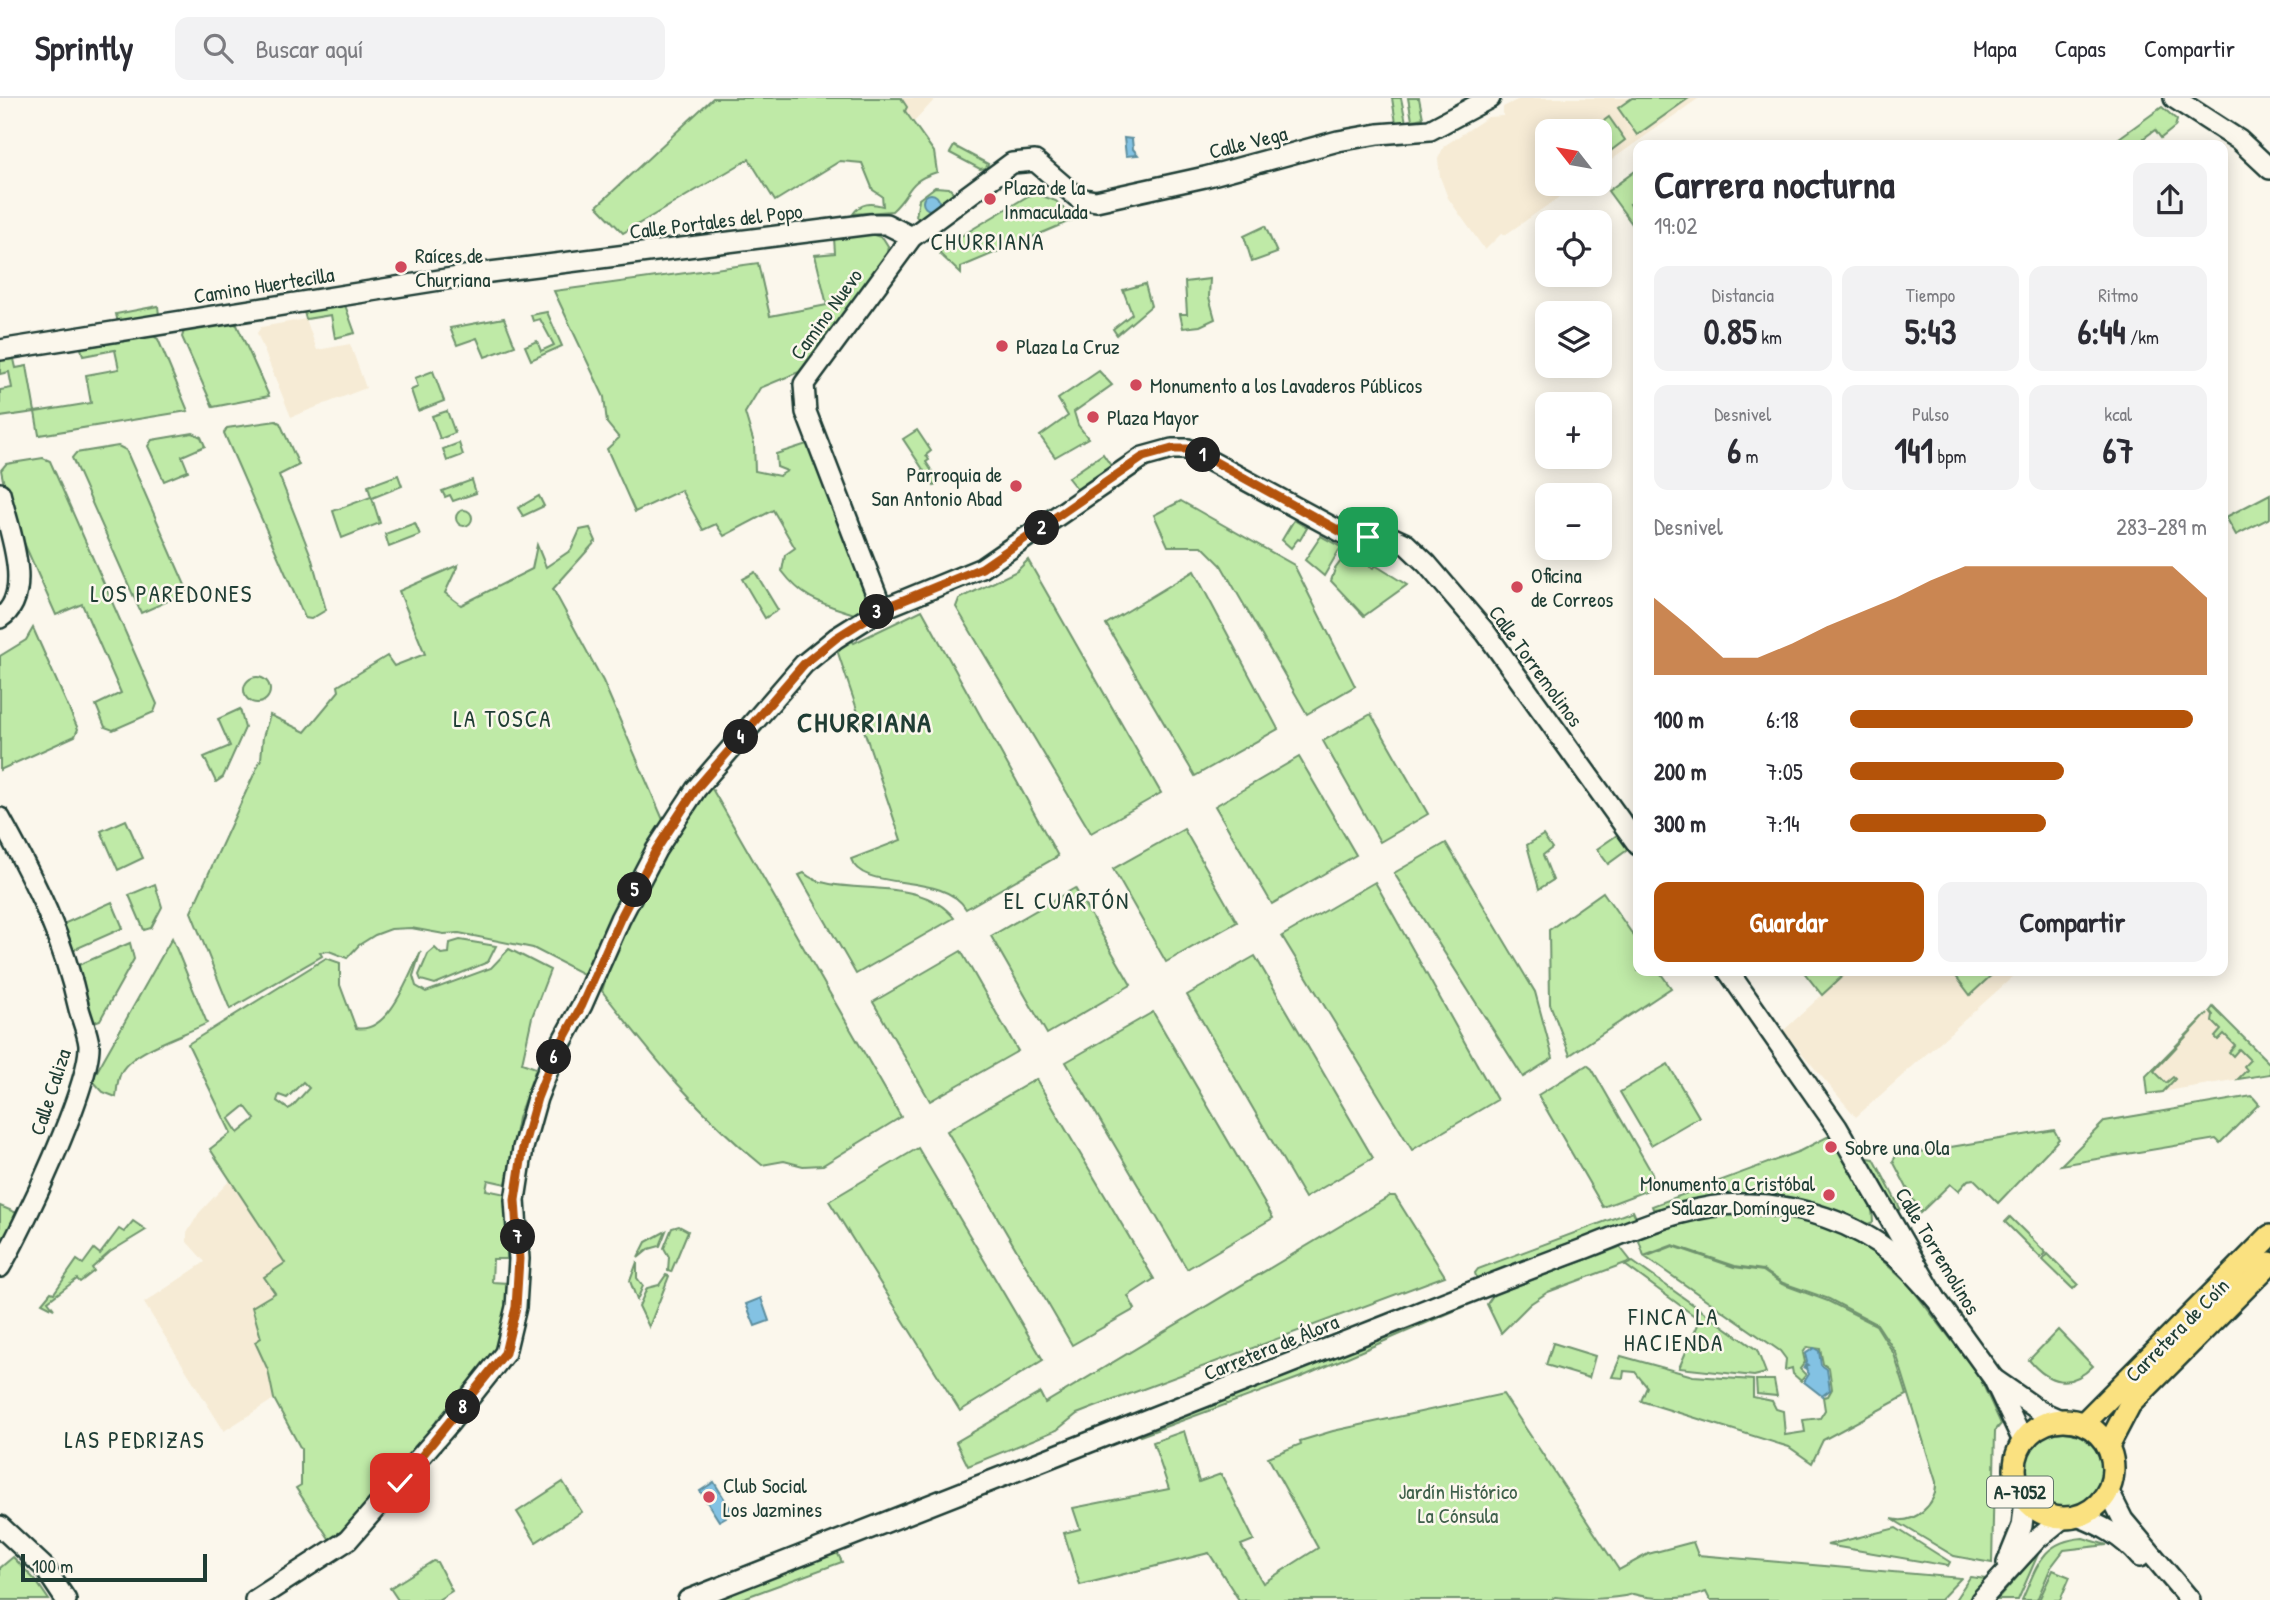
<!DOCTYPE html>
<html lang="es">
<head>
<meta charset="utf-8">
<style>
  :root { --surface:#fff; --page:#f2f2f3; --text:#2b2b33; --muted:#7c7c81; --line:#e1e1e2; --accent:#b45309 }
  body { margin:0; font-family:"Patrick Hand",sans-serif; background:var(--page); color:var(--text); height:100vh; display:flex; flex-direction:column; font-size:26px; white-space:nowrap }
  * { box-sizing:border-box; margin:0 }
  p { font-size:23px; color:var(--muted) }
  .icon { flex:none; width:38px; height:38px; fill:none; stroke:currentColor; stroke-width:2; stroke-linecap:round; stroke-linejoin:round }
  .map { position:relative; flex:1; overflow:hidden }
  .drawer { position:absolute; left:1633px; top:42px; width:595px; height:836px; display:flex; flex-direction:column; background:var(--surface); border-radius:14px; box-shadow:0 4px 18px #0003 }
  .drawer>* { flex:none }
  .needle { width:46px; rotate:301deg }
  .tools { position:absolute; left:1535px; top:21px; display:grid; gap:14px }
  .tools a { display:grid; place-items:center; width:77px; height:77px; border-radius:14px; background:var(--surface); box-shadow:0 4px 18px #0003; font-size:35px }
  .scale { position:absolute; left:21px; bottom:18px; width:186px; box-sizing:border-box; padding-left:7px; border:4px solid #1f3d34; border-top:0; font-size:19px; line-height:24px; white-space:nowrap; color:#1f3d34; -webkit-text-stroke:5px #fbf7ec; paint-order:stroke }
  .pin { position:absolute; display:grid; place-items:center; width:60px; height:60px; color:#fff; margin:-30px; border-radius:14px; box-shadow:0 4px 10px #0006 }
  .km { position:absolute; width:35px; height:35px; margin:-18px; border-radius:50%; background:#222; color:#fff; font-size:19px; line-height:35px; text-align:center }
  .round { display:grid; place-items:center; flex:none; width:74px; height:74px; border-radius:14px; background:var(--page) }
  .summary { display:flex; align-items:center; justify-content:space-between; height:119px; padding:0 21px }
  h1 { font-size:38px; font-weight:700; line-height:52px }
  .stats { display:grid; grid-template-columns:repeat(3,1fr); gap:10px; height:119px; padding:7px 21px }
  .stats div { display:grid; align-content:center; border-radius:14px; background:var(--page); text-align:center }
  .stats b { font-size:35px; font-weight:700 }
  .stats small { font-size:19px; font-weight:400 }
  .stats p { font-size:19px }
  .chart { height:196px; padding:14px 21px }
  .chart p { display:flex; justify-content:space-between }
  .chart svg { width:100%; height:126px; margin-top:7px; fill:var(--accent); opacity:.7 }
  .primary-button { display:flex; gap:14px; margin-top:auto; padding:14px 21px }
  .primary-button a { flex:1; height:80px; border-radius:14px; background:var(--accent); color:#fff; font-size:28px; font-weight:700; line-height:80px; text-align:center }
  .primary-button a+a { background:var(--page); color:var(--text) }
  ul { padding:0 21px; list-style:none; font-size:23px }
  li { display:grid; grid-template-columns:112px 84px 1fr; align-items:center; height:52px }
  li i { height:18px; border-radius:9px; background:var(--accent) }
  header { display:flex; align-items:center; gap:42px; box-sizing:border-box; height:98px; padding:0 35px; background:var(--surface); border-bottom:2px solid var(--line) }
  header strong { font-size:33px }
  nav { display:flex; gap:38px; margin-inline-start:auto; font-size:24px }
  .search { width:490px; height:63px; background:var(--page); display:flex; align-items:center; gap:18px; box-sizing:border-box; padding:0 24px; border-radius:14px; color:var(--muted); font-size:26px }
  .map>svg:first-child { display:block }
  .built { fill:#f6ebd5 }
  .green { fill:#bfeaa7; stroke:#6f946e; stroke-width:2; fill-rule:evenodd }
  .water { fill:#83c2e3; stroke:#5b8d9d; stroke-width:2 }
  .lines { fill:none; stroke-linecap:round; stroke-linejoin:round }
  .secondary-casing { stroke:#1f3d34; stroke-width:24 }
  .primary-casing { stroke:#1f3d34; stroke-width:26 }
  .secondary { stroke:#fbf7ec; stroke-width:19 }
  .primary { stroke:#fae180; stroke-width:21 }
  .route-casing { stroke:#fff; stroke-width:14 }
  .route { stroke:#b45309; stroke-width:9 }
  .poi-dot { fill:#d1495b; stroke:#fbf7ec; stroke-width:2.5 }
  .labels { text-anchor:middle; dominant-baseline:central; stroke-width:5; stroke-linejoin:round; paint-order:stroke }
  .shield { fill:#fbf7ec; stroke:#61756b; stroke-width:2 }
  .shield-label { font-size:19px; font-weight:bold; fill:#1f3d34 }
  .street-label { font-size:21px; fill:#1f3d34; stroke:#fbf7ec }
  .poi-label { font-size:21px; fill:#1f3d34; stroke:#fbf7ec; text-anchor:start }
  .park-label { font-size:21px; fill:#3f604b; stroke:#fbf7ec }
  .neighbourhood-label { font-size:23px; letter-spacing:2px; fill:#1f3d34; stroke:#fbf7ec }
  .district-label { font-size:28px; font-weight:bold; letter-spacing:2px; fill:#1f3d34; stroke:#fbf7ec }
</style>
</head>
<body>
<header>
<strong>Sprintly</strong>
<div class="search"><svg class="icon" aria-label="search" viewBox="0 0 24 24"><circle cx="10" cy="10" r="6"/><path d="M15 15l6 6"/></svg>Buscar aquí</div>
<nav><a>Mapa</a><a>Capas</a><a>Compartir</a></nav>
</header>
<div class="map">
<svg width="2270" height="1502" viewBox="0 0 2270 1502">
  <rect width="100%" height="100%" fill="#fbf7ec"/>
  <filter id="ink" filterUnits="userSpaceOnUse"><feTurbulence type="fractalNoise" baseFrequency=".0143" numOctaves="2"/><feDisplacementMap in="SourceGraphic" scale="14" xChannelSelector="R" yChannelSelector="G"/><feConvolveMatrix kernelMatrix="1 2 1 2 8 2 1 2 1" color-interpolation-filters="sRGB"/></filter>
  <g filter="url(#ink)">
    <g class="built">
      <polygon points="901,0 936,0 914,24 905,12"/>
      <polygon points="1521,0 1699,0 1600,70 1600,33 1547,33 1547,86 1578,86 1505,137 1502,135 1485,152 1448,100 1440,79 1438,61 1444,48 1488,19 1503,18 1503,9"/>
      <polygon points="306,221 317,252 350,246 366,290 291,319 257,235 261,229"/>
      <polygon points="1848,873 2013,873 2016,876 1856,1019 1783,933"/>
      <polygon points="2213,909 2270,966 2270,976 2148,996 2146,978"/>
      <polygon points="231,1081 285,1166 275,1195 252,1209 261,1241 255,1245 268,1272 274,1301 224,1333 144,1205 205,1164 187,1144 187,1135 199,1115"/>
    </g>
    <g class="green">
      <path d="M713 0H901L907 9 905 13 934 54 937 74C905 84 913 94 892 113L853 116C861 104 871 105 883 108L882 98 873 92 862 65 840 63 775 103 749 61 623 135 597 108Z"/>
      <polygon points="1392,0 1401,0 1406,24 1396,25"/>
      <polygon points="1408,0 1419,0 1423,20 1412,22"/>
      <polygon points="1632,0 1689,0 1637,37 1618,10"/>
      <polygon points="2162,9 2177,22 2175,29 2161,40 2155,32 2144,40 2149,47 2126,47 2119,40"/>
      <polygon points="1609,19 1625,42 1600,61 1600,33 1590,33"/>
      <polygon points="954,48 988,66 986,70 980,71 950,55"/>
      <polygon points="1638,71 1638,104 1630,106 1638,122 1638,134 1608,93"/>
      <polygon points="935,89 949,90 955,96 921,124 916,118 919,101"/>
      <polygon points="1037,96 1056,103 1075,121 961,169 961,176 940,156 941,150 1028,98"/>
      <polygon points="1265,128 1277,155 1252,164 1244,138"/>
      <path d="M868 135 883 140 888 148 886 161 799 274 760 290 745 315 754 345 755 373 779 378 787 373 777 369 776 356 810 345 869 502 867 508 854 516C821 505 804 502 782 473L785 457 795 450 773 412 724 438 716 426 703 432 681 392 635 414 607 351 619 340 607 325 604 299 554 193 758 165 770 218 827 207 815 157 835 155 834 140Z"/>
      <polygon points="1210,181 1209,199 1215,221 1200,228 1183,230 1180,216 1187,216 1185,184"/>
      <polygon points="1145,186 1151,208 1117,237 1113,231 1132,216 1123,192"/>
      <polygon points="345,207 355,235 335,240 331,217 306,221 304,214"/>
      <polygon points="158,208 159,217 118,225 116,216"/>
      <polygon points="547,214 562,248 531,262 525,248 537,243 541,253 554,247 540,221 533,223 531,217"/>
      <polygon points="504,220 515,248 485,259 477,240 457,247 450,230"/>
      <polygon points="233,225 237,227 269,298 213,309 182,239 184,233"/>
      <polygon points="153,238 158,241 188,313 39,337 35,314 0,319 0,292 12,290 9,274 0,276 0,263 14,261 16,270 27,268 35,314 91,305 86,277 119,271 115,252 83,258 81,250"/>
      <polygon points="433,273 444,303 418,313 411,292 418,289 415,280"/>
      <polygon points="1099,273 1112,287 1074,314 1078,327 1088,340 1055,359 1040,338 1068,318 1058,301"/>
      <polygon points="447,313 455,335 440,341 432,318"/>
      <polygon points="276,323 280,325 299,367 279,377 311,458 326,512 311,521 305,520 224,335 227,330"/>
      <polygon points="917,332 931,353 926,357 929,362 926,364 939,384 934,388 903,341"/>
      <polygon points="193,335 201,339 205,348 182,358 188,373 164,383 148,348 152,342"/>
      <polygon points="459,345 463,357 447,363 443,351"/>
      <polygon points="118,348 126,352 188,494 141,515 72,360 76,355"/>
      <polygon points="1103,356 1113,371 1079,394 1068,380"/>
      <polygon points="43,360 50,363 157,606 154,614 113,632 105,629 96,607 121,595 82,506 56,517 9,411 1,372 6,366"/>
      <polygon points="398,377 402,388 372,400 380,425 342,440 333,413 371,399 368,388"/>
      <polygon points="472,382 476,395 453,403 450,397 445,399 442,393"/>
      <polygon points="2270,396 2270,420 2236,437 2226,419"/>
      <polygon points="539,398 544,408 523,418 518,410"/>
      <polygon points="1181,403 1294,467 1355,588 1307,616 1221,467 1202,448 1168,448 1154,417"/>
      <circle cx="464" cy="420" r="8"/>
      <polygon points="1294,422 1307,430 1300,442 1298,441 1291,450 1282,442"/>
      <polygon points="415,425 420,437 389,449 385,436"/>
      <polygon points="590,430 596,443 553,491 603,583 664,724 623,794 585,877 533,850 459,835 444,836 411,830 391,831 375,837 359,847 347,860 329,853 320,854 322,858 230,911 191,814 261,661 263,639 270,617 305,634 339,593 338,588 387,558 394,568 425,556 399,493 458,467 445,495 461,507 532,471 537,447 546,469 571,452 580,432"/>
      <polygon points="1321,438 1341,449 1324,478 1305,462"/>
      <polygon points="1352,448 1365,457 1362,463 1373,470 1375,467 1407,487 1364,518 1331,483 1335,471"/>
      <polygon points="1028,462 1161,695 1091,735 956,509 959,501 1017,473"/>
      <polygon points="1194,473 1278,631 1195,678 1106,526"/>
      <polygon points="755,474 778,512 765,520 742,481"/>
      <path d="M922 512 1058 758 966 811C944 773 862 795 851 761L901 742 836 549 850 540 854 545Z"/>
      <polygon points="33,530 78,631 75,638 0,672 0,558 26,542"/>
      <circle cx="257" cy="592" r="13"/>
      <polygon points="240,611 245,630 223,679 216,684 204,659 230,648 218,621"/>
      <polygon points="1371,616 1428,716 1380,744 1323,643"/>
      <polygon points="1299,659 1356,757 1272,806 1215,708"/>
      <path d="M711 689 901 1019 823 1067 803 1068 784 1063 762 1067C699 1017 652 957 602 893 624 817 666 753 711 689Z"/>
      <polygon points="126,722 143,760 118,772 101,733"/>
      <polygon points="1184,731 1237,824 1166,864 1113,771"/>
      <polygon points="1620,735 1630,750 1608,766 1597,751"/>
      <polygon points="1543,737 1552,750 1543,757 1553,782 1539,791 1527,747"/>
      <polygon points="1446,745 1535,894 1553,960 1523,979 1394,775"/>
      <path d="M804 775C834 802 919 774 954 820L856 876 799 777Z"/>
      <polygon points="1375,784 1497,1002 1412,1052 1282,838"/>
      <polygon points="155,786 162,809 151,830 144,832 129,797"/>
      <polygon points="1075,790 1131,887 1047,936 991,838"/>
      <polygon points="1603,794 1638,844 1638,873 1659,873 1671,890 1570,957 1550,906 1549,832"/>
      <polygon points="112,804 123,830 71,853 61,827"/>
      <path d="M172 840 207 925C186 937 128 953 120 977 117 984 117 992 116 999L103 994 92 982Z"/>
      <polygon points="460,842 496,848 488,864 435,886 421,882 419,877 428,856 435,850 441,856 449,855 450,845"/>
      <polygon points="130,845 134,861 100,922 92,925 76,868"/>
      <path d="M509 851 550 872 532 919 522 965 536 970 518 1020 506 1086 488 1082 486 1092 506 1096 507 1161H493L492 1184 508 1185 505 1223 497 1250 490 1257 491 1261 444 1317 437 1321 436 1326 332 1445 296 1390 301 1387V1351L274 1301 268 1272 255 1244 261 1240 252 1209 275 1195 264 1179 285 1165 210 1051 231 1035 188 946 326 860 340 865V887L356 930C389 937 409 877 421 853L413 878 416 888 426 894 491 870ZM303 984 309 990 292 1009 288 1011 277 1003 279 997 287 1000ZM245 1008 255 1021 238 1035 229 1021Z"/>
      <polygon points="961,853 1018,953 930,1003 873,904"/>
      <polygon points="1255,858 1373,1060 1305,1100 1187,897"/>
      <polygon points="1803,873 1848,873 1822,897"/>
      <polygon points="1952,873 1996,873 1970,897"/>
      <polygon points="2213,909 2270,966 2270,976 2238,981 2247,972 2244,968 2250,962 2239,951 2233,958 2229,954 2235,947 2224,936 2218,942 2215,939 2221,932 2212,923 2213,917 2210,913"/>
      <polygon points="1153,914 1273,1120 1187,1171 1066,964"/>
      <polygon points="2208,915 2154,973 2166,985 2173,979 2175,981 2163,994 2148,996 2146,978"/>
      <polygon points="1668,966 1699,1019 1651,1047 1620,994"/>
      <polygon points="1587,967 1592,971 1652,1075 1653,1083 1648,1092 1603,1109 1538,997"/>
      <polygon points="1036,981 1154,1181 1128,1198 1135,1211 1072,1247 947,1033"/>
      <polygon points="2252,998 2259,1006 2220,1045 2216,1041 2061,1067 2105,1023"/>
      <polygon points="2054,1032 2059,1041 1998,1105 1974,1081 1968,1082 1958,1093 1950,1086 1920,1115 1893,1063 1896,1058"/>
      <polygon points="1827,1039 1833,1041 1872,1109 1873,1124 1868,1126 1792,1101 1757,1098 1653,1111 1652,1108 1800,1053"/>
      <polygon points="918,1050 1043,1262 960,1313 829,1103"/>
      <polygon points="1868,1060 1874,1061 1900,1110 1898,1114 1866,1061"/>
      <polygon points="1390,1098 1395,1098 1445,1178 1095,1309 1077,1316 1057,1332 968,1368 956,1344 1040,1295 1045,1305"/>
      <polygon points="0,1108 17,1115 0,1152"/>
      <polygon points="1633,1113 1637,1122 1477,1182 1475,1175 1478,1171"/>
      <path d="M1729 1115 1780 1116 1834 1132 1872 1153 1909 1187 1979 1278 2001 1326 1995 1333 1992 1465 1954 1458 1892 1421C1914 1427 1937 1407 1936 1384L1896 1255 1877 1226 1829 1201 1783 1185 1763 1172 1735 1168 1673 1147 1644 1158 1638 1140 1684 1125Z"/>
      <polygon points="2010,1119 2046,1155 2041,1160 2005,1124"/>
      <polygon points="133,1123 146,1132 110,1154 92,1170 94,1173 80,1184 77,1181 48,1203 54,1211 42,1205 51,1194 54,1195 77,1162 83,1166 94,1151 100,1156 119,1131 124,1134"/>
      <polygon points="679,1128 688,1133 671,1174 668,1173 669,1159 664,1150 672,1130"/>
      <polygon points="666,1133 660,1148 649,1151 638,1160 646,1144"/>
      <polygon points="1673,1148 1734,1169 1763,1173 1782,1186 1828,1203 1876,1227 1894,1256 1907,1297 1823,1342 1812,1365 1789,1349 1641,1303 1647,1289 1635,1274 1624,1273 1623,1280 1612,1279 1621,1258 1693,1278 1753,1282 1753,1299 1772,1303 1776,1311 1783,1313 1785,1337 1805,1334 1803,1322 1820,1320 1825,1312 1823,1299 1828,1298 1832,1291 1829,1270 1823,1266 1820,1251 1807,1249 1803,1255 1805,1264 1800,1271 1806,1277 1801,1283 1793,1276 1792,1270 1785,1272 1786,1261 1780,1253 1645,1159"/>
      <polygon points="1620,1149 1631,1163 1548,1194 1530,1206 1501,1235 1487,1206 1494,1196"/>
      <polygon points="2048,1156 2078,1186 2073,1191 2043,1162"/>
      <polygon points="637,1164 637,1180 643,1188 637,1202 630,1183"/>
      <polygon points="1633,1164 1757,1252 1766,1275 1754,1278 1679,1270 1700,1222 1625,1167"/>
      <polygon points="666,1177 669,1178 649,1229 639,1208 647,1190 659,1187"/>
      <polygon points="1463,1209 1304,1278 1140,1338 1137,1335"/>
      <path d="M2058 1232 2093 1268C2070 1291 2049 1286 2029 1262Z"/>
      <polygon points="1553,1245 1595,1258 1589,1280 1546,1267"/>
      <polygon points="1756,1282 1774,1282 1777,1298 1757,1296"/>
      <path d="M1503 1296 1619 1472 1648 1456 1693 1444 1698 1457 1961 1480 1940 1502H1710L1706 1494C1686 1502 1655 1502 1633 1496 1611 1502 1579 1502 1555 1499L1550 1502H1239L1209 1455 1080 1487 1064 1435 1080 1431 1073 1410 1169 1391 1153 1344 1184 1333 1199 1384 1221 1376 1254 1442 1241 1447 1263 1485 1318 1450 1268 1359 1301 1346 1300 1343 1333 1333Z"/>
      <circle cx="2063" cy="1373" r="39"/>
      <polygon points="563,1384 582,1414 536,1444 517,1414"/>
      <polygon points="1896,1430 1950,1464 1948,1468 1827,1447"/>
      <path d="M2083 1440 2107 1447 2064 1452 2051 1469 2037 1502H2022C2037 1469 2041 1443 2083 1440Z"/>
      <polygon points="836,1452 842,1464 738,1502 711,1502"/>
      <polygon points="2039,1454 2018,1502 1997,1502"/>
      <polygon points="13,1459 36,1483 49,1502 0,1502 0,1470"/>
      <polygon points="433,1463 437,1464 452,1493 438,1502 398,1502 390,1490"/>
      <polygon points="2053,1472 2070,1479 2060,1502 2039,1502"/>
      <polygon points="1970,1479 1986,1481 1968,1502 1955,1502"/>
    </g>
    <g class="water">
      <polygon points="1124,40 1132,41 1133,51 1138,57 1126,58"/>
      <circle cx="931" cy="104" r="8"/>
      <polygon points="761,1200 769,1223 755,1228 746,1206"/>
      <polygon points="1814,1250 1819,1253 1821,1267 1827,1271 1830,1292 1822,1298 1804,1284 1809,1276 1806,1271 1809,1266 1803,1271 1807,1264 1805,1256"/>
      <polygon points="714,1384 733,1415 719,1423 700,1393"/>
    </g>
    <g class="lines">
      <defs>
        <g id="secondary">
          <polyline points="2174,0 2239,42 2270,71"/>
          <polyline points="0,252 490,174 871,126 886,126 912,139"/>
          <path d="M0 395C8 429 36 497 0 520"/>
          <polyline points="882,511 806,314 804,286 912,139 1012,65 1035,63 1078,100 1096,103 1205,79 1338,43 1378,36 1430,32 1490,0"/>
          <path d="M0 720C36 785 63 839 79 911 82 922 88 936 89 947 90 988 23 1131 0 1169"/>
          <polyline points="1728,873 1837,1029 1936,1201 1993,1280 2023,1343"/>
          <polyline points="1994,1281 2040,1313 2058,1321"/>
          <polyline points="2108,1392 2123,1422 2190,1502"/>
          <path d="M2077 1418C2103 1428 2122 1438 2140 1459"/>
          <polyline points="0,1428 44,1469 66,1502"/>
          <polyline points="2007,1465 2022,1428 2025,1402"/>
          <polyline points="255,1502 348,1442 448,1327 505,1255 516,1209 519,1161 515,1102 523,1050 537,1000 552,962 582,907 620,821 656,752 696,691 804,566 836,540 882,511 982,470 1143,359 1172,351 1188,351 1345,436 1356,440 1380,434 1406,446 1427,466 1486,535 1638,747"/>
          <path d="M688 1502C922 1409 1156 1319 1390 1226 1455 1200 1521 1174 1586 1150 1638 1130 1692 1104 1749 1106 1800 1107 1854 1124 1894 1157 1909 1170 1923 1187 1936 1201"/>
          <polyline points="1981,1502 2037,1441 2063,1420"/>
        </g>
        <g id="primary">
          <circle cx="2064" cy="1371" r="49"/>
          <polyline points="2084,1325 2270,1138"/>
          <polyline points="2108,1348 2130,1306 2270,1165"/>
        </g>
      </defs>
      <use href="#secondary" class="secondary-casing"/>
      <use href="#primary" class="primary-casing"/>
      <use href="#secondary" class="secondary"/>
      <use href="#primary" class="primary"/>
    </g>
  </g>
  <g class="lines" filter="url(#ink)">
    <defs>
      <polyline id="route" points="400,1385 505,1255 516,1209 519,1161 515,1102 523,1050 537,1000 552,962 582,907 620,821 656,752 696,691 804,566 836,540 882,511 982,470 1143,359 1172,351 1188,351 1201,356 1345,436 1356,440 1368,439"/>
    </defs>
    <use href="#route" class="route-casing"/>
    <use href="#route" class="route"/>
  </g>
  <g class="poi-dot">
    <circle cx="990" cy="101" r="7"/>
    <circle cx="401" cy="169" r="7"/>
    <circle cx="1002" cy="248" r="7"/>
    <circle cx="1136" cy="287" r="7"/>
    <circle cx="1093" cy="319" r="7"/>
    <circle cx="1016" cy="388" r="7"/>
    <circle cx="1517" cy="489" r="7"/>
    <circle cx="1831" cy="1049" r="7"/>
    <circle cx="1829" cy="1097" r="7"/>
    <circle cx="709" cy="1399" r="7"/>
  </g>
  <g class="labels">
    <rect class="shield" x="1987" y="1378.5" width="66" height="31" rx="5"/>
    <g class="shield-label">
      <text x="2020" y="1394">A-7052</text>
    </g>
    <g class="street-label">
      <text transform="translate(1248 44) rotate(-14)">Calle Vega</text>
      <text transform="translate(716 123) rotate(-7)">Calle Portales del Popo</text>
      <text transform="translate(264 187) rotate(-9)">Camino Huertecilla</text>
      <text transform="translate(826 216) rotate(-54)">Camino Nuevo</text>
      <text transform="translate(1536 568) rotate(54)">Calle Torremolinos</text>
      <text transform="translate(50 994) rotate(-72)">Calle Caliza</text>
      <text transform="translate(1938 1153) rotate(59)">Calle Torremolinos</text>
      <text transform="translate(2177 1232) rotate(-45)">Carretera de Coín</text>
      <text transform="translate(1271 1249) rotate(-22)">Carretera de Álora</text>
    </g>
    <g class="poi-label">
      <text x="1004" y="89">Plaza de la<tspan x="1004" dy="24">Inmaculada</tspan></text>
      <text x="415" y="157">Raíces de<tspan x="415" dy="24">Churriana</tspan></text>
      <text x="1016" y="248">Plaza La Cruz</text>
      <text x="1150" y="287">Monumento a los Lavaderos Públicos</text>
      <text x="1107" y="319">Plaza Mayor</text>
      <text x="1002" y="376" text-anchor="end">Parroquia de<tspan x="1002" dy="24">San Antonio Abad</tspan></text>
      <text x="1531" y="477">Oficina<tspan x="1531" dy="24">de Correos</tspan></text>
      <text x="1845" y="1049">Sobre una Ola</text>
      <text x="1815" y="1085" text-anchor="end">Monumento a Cristóbal<tspan x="1815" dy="24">Salazar Domínguez</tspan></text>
      <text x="723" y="1387">Club Social<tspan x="723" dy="24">Los Jazmines</tspan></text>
    </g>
    <g class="park-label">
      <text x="1458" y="1393">Jardín Histórico<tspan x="1458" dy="24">La Cónsula</tspan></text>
    </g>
    <g class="neighbourhood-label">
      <text x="988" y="143">CHURRIANA</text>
      <text x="172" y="495">LOS PAREDONES</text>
      <text x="503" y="620">LA TOSCA</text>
      <text x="1067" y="802">EL CUARTÓN</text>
      <text x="1674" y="1218">FINCA LA<tspan x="1674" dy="26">HACIENDA</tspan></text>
      <text x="135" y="1341">LAS PEDRIZAS</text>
    </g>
    <g class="district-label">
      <text x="865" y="624">CHURRIANA</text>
    </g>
  </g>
</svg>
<div class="tools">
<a><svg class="needle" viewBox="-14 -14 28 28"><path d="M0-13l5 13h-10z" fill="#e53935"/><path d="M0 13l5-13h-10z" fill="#7c7c81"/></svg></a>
<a><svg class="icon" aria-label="locate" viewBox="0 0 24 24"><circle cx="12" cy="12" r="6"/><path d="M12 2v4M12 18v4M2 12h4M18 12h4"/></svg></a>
<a><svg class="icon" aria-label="layers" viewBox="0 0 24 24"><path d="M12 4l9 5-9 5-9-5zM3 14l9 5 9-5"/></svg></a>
<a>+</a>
<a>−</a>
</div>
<div class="scale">100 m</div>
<div class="pin" style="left:1368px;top:439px;background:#1e9e55"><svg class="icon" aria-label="arrive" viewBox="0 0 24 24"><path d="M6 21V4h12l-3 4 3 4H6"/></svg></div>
<div class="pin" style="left:400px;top:1385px;background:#d93025"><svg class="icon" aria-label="check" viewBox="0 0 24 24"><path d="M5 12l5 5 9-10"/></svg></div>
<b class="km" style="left:1203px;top:357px">1</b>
<b class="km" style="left:1042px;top:430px">2</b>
<b class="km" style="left:877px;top:514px">3</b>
<b class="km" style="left:741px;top:639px">4</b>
<b class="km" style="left:635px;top:792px">5</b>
<b class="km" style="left:554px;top:959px">6</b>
<b class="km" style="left:518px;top:1139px">7</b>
<b class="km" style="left:463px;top:1309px">8</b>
<section class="drawer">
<div class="summary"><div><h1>Carrera nocturna</h1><p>19:02</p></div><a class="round"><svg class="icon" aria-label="share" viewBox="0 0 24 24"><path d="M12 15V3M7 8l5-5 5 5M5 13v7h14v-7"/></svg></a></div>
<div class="stats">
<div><p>Distancia</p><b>0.85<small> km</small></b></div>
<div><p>Tiempo</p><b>5:43</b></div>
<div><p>Ritmo</p><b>6:44<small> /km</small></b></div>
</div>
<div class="stats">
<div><p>Desnivel</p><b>6<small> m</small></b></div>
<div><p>Pulso</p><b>141<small> bpm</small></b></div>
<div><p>kcal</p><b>67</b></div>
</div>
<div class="chart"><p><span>Desnivel</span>283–289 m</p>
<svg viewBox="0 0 160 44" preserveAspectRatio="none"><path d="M0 44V17L10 27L20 38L30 38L40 33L50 27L60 22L70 17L80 11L90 6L100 6L110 6L120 6L130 6L140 6L150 6L160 17V44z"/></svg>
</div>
<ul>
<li><b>100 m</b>6:18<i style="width:96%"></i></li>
<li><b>200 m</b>7:05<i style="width:60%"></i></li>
<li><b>300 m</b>7:14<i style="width:55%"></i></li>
</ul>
<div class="primary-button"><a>Guardar</a><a>Compartir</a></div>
</section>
</div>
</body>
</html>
